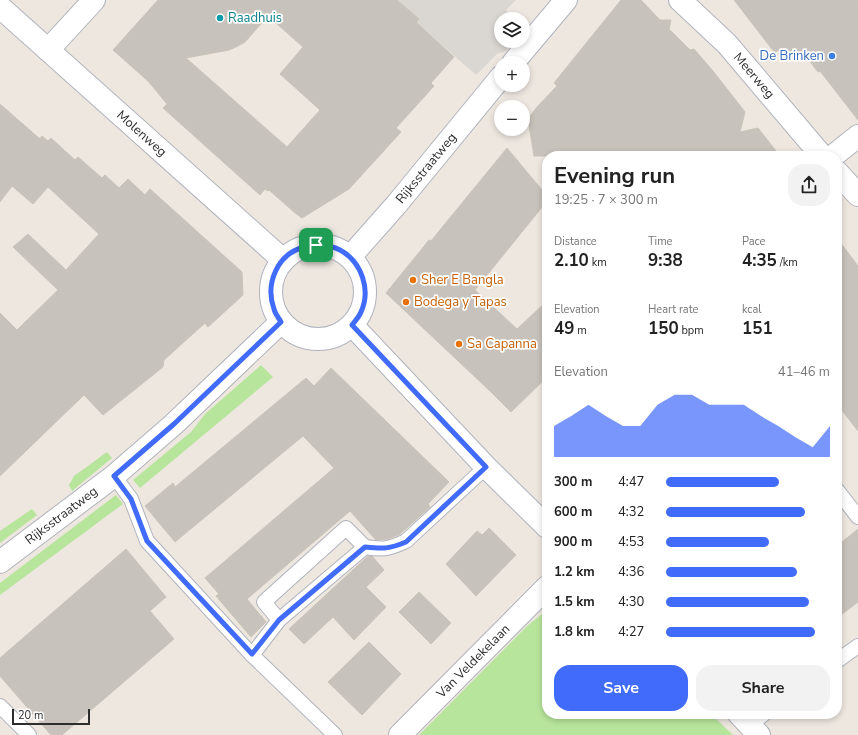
<!DOCTYPE html>
<html lang="en">
<head>
<meta charset="utf-8">
<style>
  :root { --surface:#fff; --page:#f2f2f2; --text:#222; --muted:#767676; --accent:#406bfb }
  body { margin:0; font-family:"Nunito Sans",sans-serif; background:var(--page); color:var(--text); height:100vh; display:flex; flex-direction:column; font-size:15px; white-space:nowrap }
  * { box-sizing:border-box; margin:0 }
  p { font-size:13px; color:var(--muted) }
  .icon { flex:none; width:22px; height:22px; fill:none; stroke:currentColor; stroke-width:2; stroke-linecap:round; stroke-linejoin:round }
  .map { position:relative; flex:1; overflow:hidden }
  .panel { position:absolute; left:542px; top:151px; width:300px; height:568px; display:flex; flex-direction:column; background:var(--surface); border-radius:16px; box-shadow:0 2px 6px #0003 }
  .panel>* { flex:none }
  .controls { position:absolute; left:494px; top:12px; display:grid; gap:8px }
  .controls a { display:grid; place-items:center; width:36px; height:36px; border-radius:50%; background:var(--surface); box-shadow:0 2px 6px #0003; font-size:20px }
  .scale { position:absolute; left:12px; bottom:10px; width:78px; box-sizing:border-box; padding-left:4px; border:2px solid #2d2d2d; border-top:0; font-size:11px; line-height:14px; white-space:nowrap; color:#2d2d2d; -webkit-text-stroke:3px #fff; paint-order:stroke }
  .pin { position:absolute; display:grid; place-items:center; width:34px; height:34px; color:#fff; margin:-17px; border-radius:8px; box-shadow:0 2px 6px #0006 }
  .round { display:grid; place-items:center; flex:none; width:42px; height:42px; border-radius:16px; background:var(--page) }
  .summary { display:flex; align-items:center; justify-content:space-between; height:68px; padding:0 12px }
  h1 { font-size:22px; font-weight:700; line-height:30px }
  .figures { display:grid; grid-template-columns:repeat(3,1fr); gap:6px; height:68px; padding:4px 12px }
  .figures div { display:grid; align-content:center }
  .figures b { font-size:17px; font-weight:700 }
  .figures small { font-size:11px; font-weight:400 }
  .figures p { font-size:11px }
  .chart { height:112px; padding:8px 12px }
  .chart p { display:flex; justify-content:space-between }
  .chart svg { width:100%; height:72px; margin-top:4px; fill:var(--accent); opacity:.7 }
  .cta { display:flex; gap:8px; margin-top:auto; padding:8px 12px }
  .cta a { flex:1; height:46px; border-radius:16px; background:var(--accent); color:#fff; font-size:16px; font-weight:700; line-height:46px; text-align:center }
  .cta a+a { background:var(--page); color:var(--text) }
  ul { padding:0 12px; list-style:none; font-size:13px }
  li { display:grid; grid-template-columns:64px 48px 1fr; align-items:center; height:30px }
  li i { height:10px; border-radius:5px; background:var(--accent) }
  .map>svg:first-child { display:block }
  .green { fill:#b8e59c }
  .plaza { fill:#dad7d3 }
  .building { fill:#c7c2bb; stroke:#cac3b9; fill-rule:evenodd }
  .lines { fill:none; stroke-linecap:round; stroke-linejoin:round }
  .lane-casing { stroke:#b0b3bd; stroke-width:16 }
  .street-casing { stroke:#b0b3bd; stroke-width:24 }
  .secondary-casing { stroke:#b0b3bd; stroke-width:24 }
  .lane { stroke:#fff; stroke-width:14 }
  .street { stroke:#fff; stroke-width:22 }
  .secondary { stroke:#fff; stroke-width:22 }
  .route-casing { stroke:#fff; stroke-width:8 }
  .route { stroke:#406bfb; stroke-width:5 }
  .culture-dot { fill:#0f9aa8; stroke:#fff; stroke-width:1.5 }
  .shop-dot { fill:#3f7fe0; stroke:#fff; stroke-width:1.5 }
  .food-dot { fill:#e8710a; stroke:#fff; stroke-width:1.5 }
  .labels { text-anchor:middle; dominant-baseline:central; stroke-width:3.5; stroke-linejoin:round; paint-order:stroke }
  .culture-label { font-size:13px; fill:#0d838f; stroke:#fff; text-anchor:start }
  .shop-label { font-size:13px; fill:#366cbe; stroke:#fff; text-anchor:end }
  .street-label { font-size:13px; fill:#2d2d2d; stroke:#fff }
  .food-label { font-size:13px; fill:#c56008; stroke:#fff; text-anchor:start }
</style>
</head>
<body>
<div class="map">
<svg width="858" height="735" viewBox="0 0 858 735">
  <rect width="100%" height="100%" fill="#eee7e0"/>
  <g class="green">
    <polygon points="261,365 273,377 140,488 133,480 191,432 205,414"/>
    <polygon points="107,452 112,458 72,491 69,485 74,476"/>
    <polygon points="116,495 123,504 0,595 0,583"/>
    <polygon points="32,509 37,515 0,543 0,531"/>
    <polygon points="547,610 547,714 711,714 733,735 419,735 527,626"/>
  </g>
  <polygon class="plaza" points="397,0 516,0 506,10 513,19 501,19 501,41 515,41 506,51 497,54 476,75 416,22 418,19"/>
  <g class="building">
    <path d="M158 0H397L419 19 416 22 454 57 431 83 434 86 396 128 401 132 349 189 302 218 294 212 269 190 268 191 265 189 260 195 163 108 167 104 148 81 113 50ZM268 16 303 47 280 74 320 110 287 147 186 58 229 50 238 46 245 42Z"/>
    <polygon points="621,0 641,0 660,20 671,20 669,29 690,50 694,49 713,71 745,112 740,132 758,128 780,156 534,156 528,119 537,107 557,86 554,83"/>
    <polygon points="734,0 858,0 858,120 820,71 818,72 802,51 793,58 790,54 785,58 778,50 775,53"/>
    <polygon points="0,104 40,139 42,136 48,141 51,138 75,160 78,157 102,178 105,175 119,188 128,179 145,195 150,189 242,272 243,295 208,327 205,323 164,360 163,367 103,415 84,395 0,476 0,313 17,330 58,290 13,247 28,234 66,270 99,234 48,187 33,204 12,186 0,202"/>
    <polygon points="507,148 547,196 547,201 475,290 517,329 547,301 547,377 511,412 491,392 386,293 429,240 431,241"/>
    <polygon points="837,238 858,266 858,431 837,404"/>
    <polygon points="331,368 449,482 428,504 430,507 400,534 388,539 376,540 350,511 247,599 266,622 251,637 216,596 219,594 205,578 334,468 303,436 175,542 145,506 173,483 175,487 306,378 314,386"/>
    <polygon points="489,528 516,555 476,596 446,564 477,531 482,535"/>
    <polygon points="858,529 858,602 837,618 837,546"/>
    <polygon points="126,549 166,597 150,611 174,639 62,735 51,735 0,676 0,658"/>
    <polygon points="368,556 372,556 384,570 366,587 386,607 354,640 333,617 304,644 289,629"/>
    <polygon points="419,592 451,623 431,644 399,612"/>
    <polygon points="369,642 401,674 362,715 328,682"/>
  </g>
  <g class="lines">
    <defs>
      <g id="lane">
        <polyline points="114,476 131,499 147,541 252,655 335,735"/>
        <polyline points="837,490 858,517"/>
        <path d="M365 547C384 550 389 549 406 541L486 467"/>
        <polyline points="252,655 279,620 264,602 346,528 365,547 279,620"/>
        <polyline points="837,661 858,646"/>
        <polyline points="0,706 29,735"/>
        <polyline points="750,725 764,714"/>
      </g>
      <g id="street">
        <path id="s1" d="M680 0 727 44 822 156"/>
        <polyline points="48,50 94,0"/>
        <polyline points="833,156 858,136"/>
        <polyline points="837,172 858,195"/>
        <path id="s2" d="M400 735 547 587"/>
      </g>
      <g id="secondary">
        <path id="s3" d="M0 7 283 260"/>
        <polyline points="513,63 566,0"/>
        <circle cx="318" cy="292" r="47"/>
        <path id="s4" d="M350 257 396 205 501 77"/>
        <polyline points="352,325 486,467 547,527"/>
        <path id="s5" d="M0 562 114 476 174 424 281 322"/>
        <polyline points="739,714 759,735"/>
      </g>
    </defs>
    <use href="#lane" class="lane-casing"/>
    <use href="#street" class="street-casing"/>
    <use href="#secondary" class="secondary-casing"/>
    <use href="#lane" class="lane"/>
    <use href="#street" class="street"/>
    <use href="#secondary" class="secondary"/>
  </g>
  <g class="lines">
    <defs>
      <path id="route" d="M316 245C325 245 333 246 340 250 362 262 371 290 361 312 359 317 355 321 352 325L486 467 406 542C389 549 384 549 365 547L279 620 252 654 147 541 131 499 114 476 174 424 281 322C279 318 275 314 274 309 265 284 277 254 304 247 308 245 312 245 316 245Z"/>
    </defs>
    <use href="#route" class="route-casing"/>
    <use href="#route" class="route"/>
  </g>
  <circle class="culture-dot" cx="220" cy="18" r="4"/>
  <circle class="shop-dot" cx="832" cy="56" r="4"/>
  <g class="food-dot">
    <circle cx="413" cy="280" r="4"/>
    <circle cx="406" cy="302" r="4"/>
    <circle cx="459" cy="344" r="4"/>
  </g>
  <g class="labels">
    <g class="culture-label">
      <text x="228" y="18">Raadhuis</text>
    </g>
    <g class="shop-label">
      <text x="824" y="56">De Brinken</text>
    </g>
    <g class="street-label">
      <text stroke="none"><textPath href="#s1" startOffset="106">Meerweg</textPath></text>
      <text stroke="none"><textPath href="#s3" startOffset="190">Molenweg</textPath></text>
      <text stroke="none"><textPath href="#s4" startOffset="117">Rijksstraatweg</textPath></text>
      <text stroke="none"><textPath href="#s5" startOffset="77">Rijksstraatweg</textPath></text>
      <text stroke="none"><textPath href="#s2" startOffset="104">Van Veldekelaan</textPath></text>
    </g>
    <g class="food-label">
      <text x="421" y="280">Sher E Bangla</text>
      <text x="414" y="302">Bodega y Tapas</text>
      <text x="467" y="344">Sa Capanna</text>
    </g>
  </g>
</svg>
<div class="controls">
<a><svg class="icon" aria-label="layers" viewBox="0 0 24 24"><path d="M12 4l9 5-9 5-9-5zM3 14l9 5 9-5"/></svg></a>
<a>+</a>
<a>−</a>
</div>
<div class="scale">20 m</div>
<div class="pin" style="left:316px;top:245px;background:#1e9e55"><svg class="icon" aria-label="arrive" viewBox="0 0 24 24"><path d="M6 21V4h12l-3 4 3 4H6"/></svg></div>
<section class="panel">
<div class="summary"><div><h1>Evening run</h1><p>19:25 · 7 × 300 m</p></div><a class="round"><svg class="icon" aria-label="share" viewBox="0 0 24 24"><path d="M12 15V3M7 8l5-5 5 5M5 13v7h14v-7"/></svg></a></div>
<div class="figures">
<div><p>Distance</p><b>2.10<small> km</small></b></div>
<div><p>Time</p><b>9:38</b></div>
<div><p>Pace</p><b>4:35<small> /km</small></b></div>
</div>
<div class="figures">
<div><p>Elevation</p><b>49<small> m</small></b></div>
<div><p>Heart rate</p><b>150<small> bpm</small></b></div>
<div><p>kcal</p><b>151</b></div>
</div>
<div class="chart"><p><span>Elevation</span>41–46 m</p>
<svg viewBox="0 0 160 44" preserveAspectRatio="none"><path d="M0 44V25L10 19L20 12L30 19L40 25L50 25L60 12L70 6L80 6L90 12L100 12L110 12L120 19L130 25L140 32L150 38L160 25V44z"/></svg>
</div>
<ul>
<li><b>300 m</b>4:47<i style="width:69%"></i></li>
<li><b>600 m</b>4:32<i style="width:85%"></i></li>
<li><b>900 m</b>4:53<i style="width:63%"></i></li>
<li><b>1.2 km</b>4:36<i style="width:80%"></i></li>
<li><b>1.5 km</b>4:30<i style="width:87%"></i></li>
<li><b>1.8 km</b>4:27<i style="width:91%"></i></li>
</ul>
<div class="cta"><a>Save</a><a>Share</a></div>
</section>
</div>
</body>
</html>
